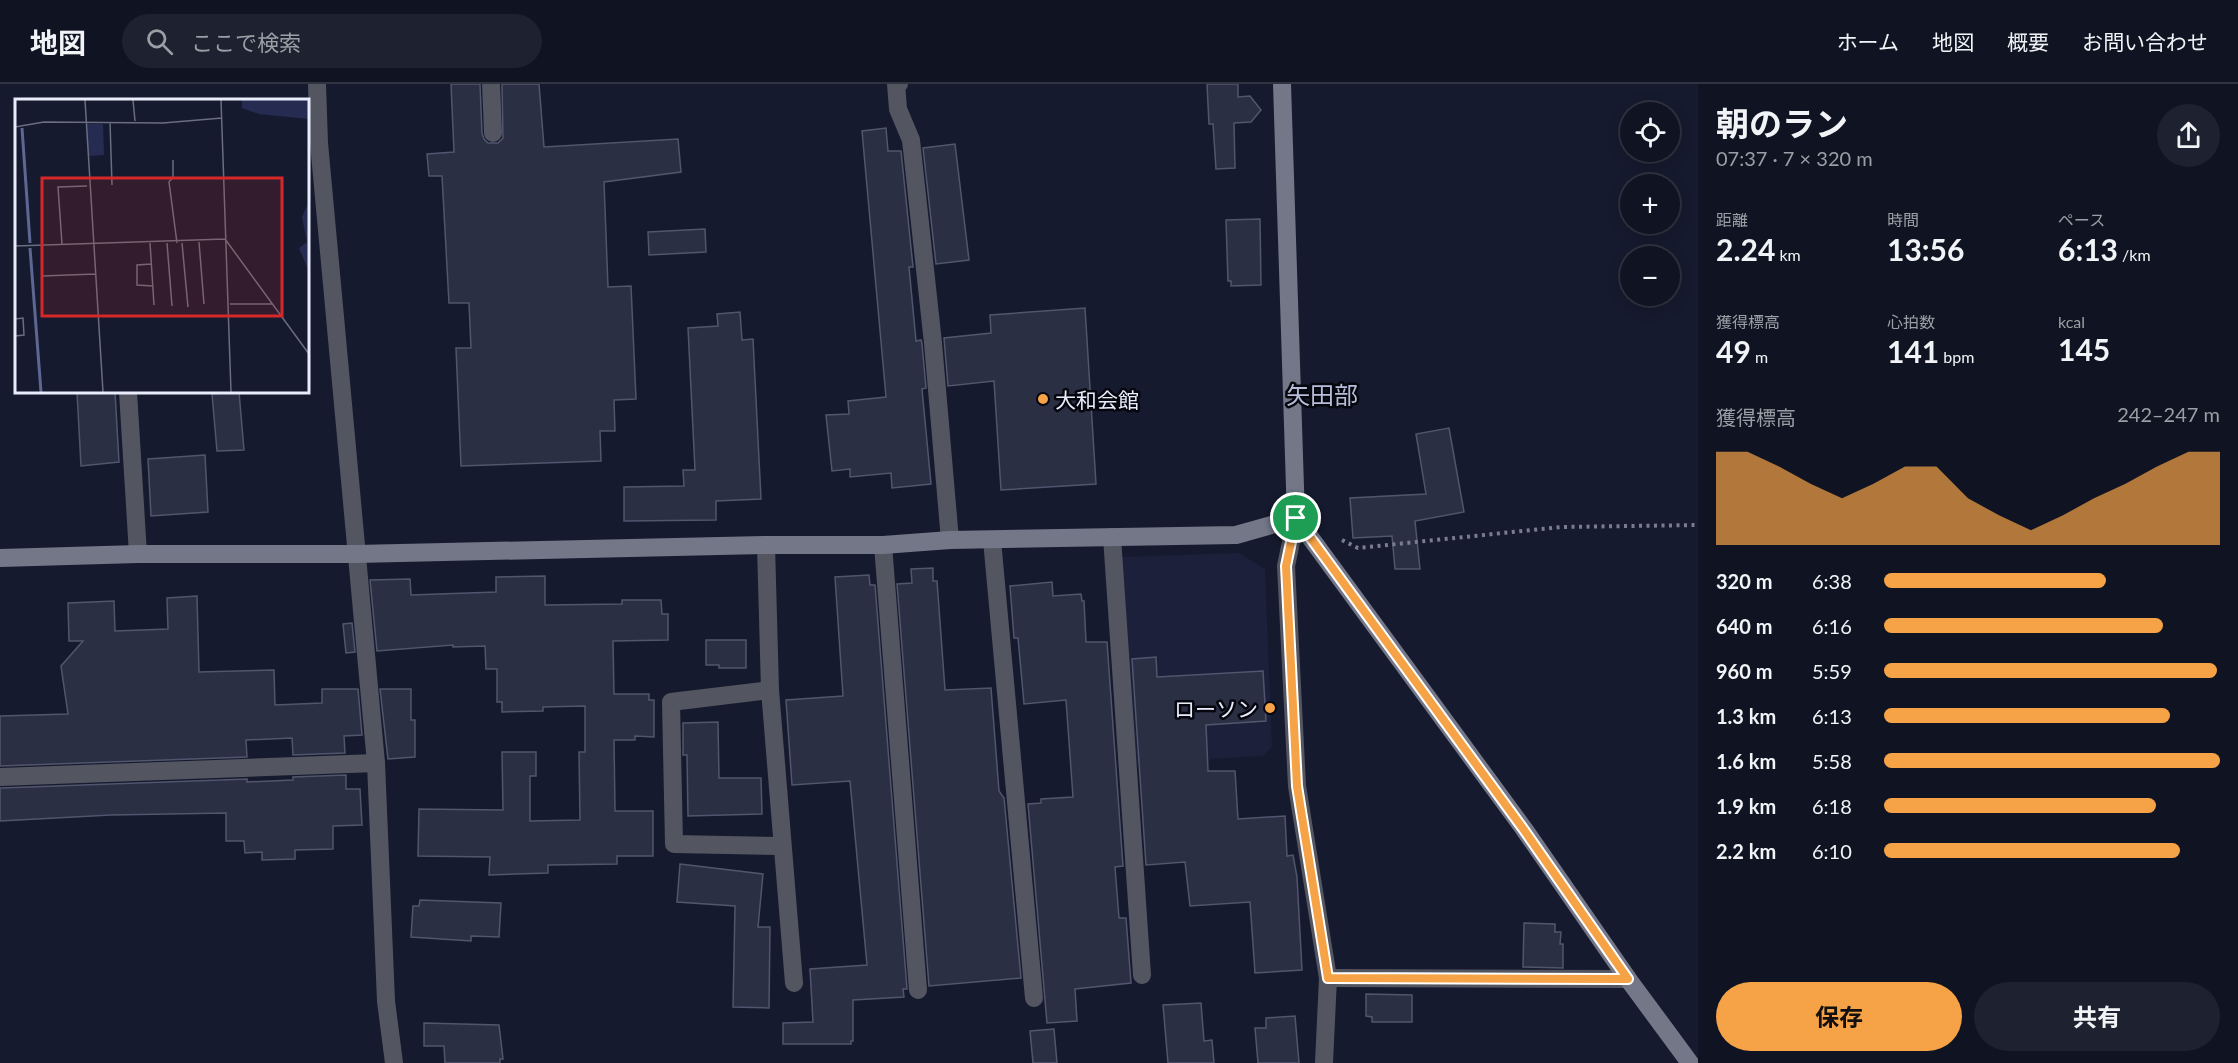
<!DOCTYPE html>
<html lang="ja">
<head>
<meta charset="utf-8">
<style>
  :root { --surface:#101422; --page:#1e212f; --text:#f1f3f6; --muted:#9c9ea5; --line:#303340; --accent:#f6a246 }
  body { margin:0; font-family:Lato,"Noto Sans JP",sans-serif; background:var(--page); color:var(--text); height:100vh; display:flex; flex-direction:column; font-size:22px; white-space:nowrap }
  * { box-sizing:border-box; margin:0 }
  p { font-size:20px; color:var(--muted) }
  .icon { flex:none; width:33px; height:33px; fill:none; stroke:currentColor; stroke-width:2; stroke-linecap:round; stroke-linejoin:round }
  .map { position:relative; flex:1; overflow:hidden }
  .panel { display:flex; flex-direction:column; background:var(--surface); width:540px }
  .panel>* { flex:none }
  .controls { position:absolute; left:1620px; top:18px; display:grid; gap:12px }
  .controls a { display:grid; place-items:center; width:60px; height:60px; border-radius:50%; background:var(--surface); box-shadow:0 3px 15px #0003,0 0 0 2px var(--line); font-size:30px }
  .pin { position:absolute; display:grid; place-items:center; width:51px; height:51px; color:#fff; margin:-26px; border:3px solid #fff; border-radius:50%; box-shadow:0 2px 6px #0007 }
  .round { display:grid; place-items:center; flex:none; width:63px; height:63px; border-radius:32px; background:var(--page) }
  .summary { display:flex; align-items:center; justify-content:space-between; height:102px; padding:0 18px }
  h1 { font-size:33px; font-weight:700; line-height:45px }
  .stats { display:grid; grid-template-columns:repeat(3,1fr); gap:9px; height:102px; padding:6px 18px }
  .stats div { display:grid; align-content:center }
  .stats b { font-size:30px; font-weight:700 }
  .stats small { font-size:16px; font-weight:400 }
  .stats p { font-size:16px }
  .chart { height:168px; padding:12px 18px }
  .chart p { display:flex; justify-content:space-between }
  .chart svg { width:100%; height:108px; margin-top:6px; fill:var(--accent); opacity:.7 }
  .primary-button { display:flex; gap:12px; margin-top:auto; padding:12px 18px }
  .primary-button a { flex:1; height:69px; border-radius:36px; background:var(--accent); color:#111; font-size:24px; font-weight:700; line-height:69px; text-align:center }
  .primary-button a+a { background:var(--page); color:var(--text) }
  ul { padding:0 18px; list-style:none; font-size:20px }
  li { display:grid; grid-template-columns:96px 72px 1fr; align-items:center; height:45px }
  li i { height:15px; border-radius:8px; background:var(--accent) }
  header { display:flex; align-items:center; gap:36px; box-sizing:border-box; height:84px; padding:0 30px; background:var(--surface); border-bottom:2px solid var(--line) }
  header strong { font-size:28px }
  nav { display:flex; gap:33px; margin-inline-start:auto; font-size:21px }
  .search { width:420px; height:54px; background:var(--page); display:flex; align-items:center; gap:15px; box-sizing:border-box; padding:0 21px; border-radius:33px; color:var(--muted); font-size:22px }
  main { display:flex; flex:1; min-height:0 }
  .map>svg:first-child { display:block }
  .built { fill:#1c203a }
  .building { fill:#2a2f44; stroke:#51566e; stroke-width:1.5 }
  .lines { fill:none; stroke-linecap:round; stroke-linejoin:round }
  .path { stroke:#797d8e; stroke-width:4; stroke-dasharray:3 4.5; stroke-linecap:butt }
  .street { stroke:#535660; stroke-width:18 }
  .secondary { stroke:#737788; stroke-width:18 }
  .route-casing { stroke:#fff; stroke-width:12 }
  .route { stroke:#f6a246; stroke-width:8 }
  .poi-dot { fill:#f6a246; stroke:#05060e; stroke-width:2 }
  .labels { text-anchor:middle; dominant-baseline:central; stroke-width:5; stroke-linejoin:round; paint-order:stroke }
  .poi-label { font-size:21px; fill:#e9ecfb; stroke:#05060e; text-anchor:start }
  .quarter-label { font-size:24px; fill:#b7bdd9; stroke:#05060e }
  .inset-river { fill:none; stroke:#5e6792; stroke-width:3 }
  .inset-road { fill:none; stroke:#6a6e80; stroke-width:1.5 }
  .view { fill:#d62828; fill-opacity:0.15; stroke:#d62828; stroke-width:3 }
  .inset-edge { fill:none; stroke:#e9ecfb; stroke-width:3 }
</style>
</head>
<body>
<header>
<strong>地図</strong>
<div class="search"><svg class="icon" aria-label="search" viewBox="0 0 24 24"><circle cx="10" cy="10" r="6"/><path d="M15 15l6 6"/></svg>ここで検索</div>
<nav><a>ホーム</a><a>地図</a><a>概要</a><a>お問い合わせ</a></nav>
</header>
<main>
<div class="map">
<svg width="1698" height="979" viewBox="0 0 1698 979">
  <rect width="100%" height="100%" fill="#161a2e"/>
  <polygon class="built" points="1239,469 1265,485 1272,663 1262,672 1210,675 1207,682 1134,681 1119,473"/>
  <g class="building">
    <polygon points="451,0 480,0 482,49 484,55 488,59 498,59 503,54 502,0 539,0 544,63 678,55 681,88 604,98 608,203 631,202 636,315 614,316 615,347 600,347 601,377 461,382 456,264 471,264 469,219 449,219 442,92 429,92 427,70 454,68"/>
    <polygon points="1207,0 1238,0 1238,13 1250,12 1261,26 1251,38 1234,39 1235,84 1216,85 1213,40 1209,40"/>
    <polygon points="886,44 888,67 901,67 913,183 909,183 916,257 921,256 922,260 926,304 922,305 931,400 892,404 891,389 850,393 850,385 832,387 826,331 849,330 848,317 886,313 862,47"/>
    <polygon points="955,60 969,176 936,180 923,64"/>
    <polygon points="1260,135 1261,201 1231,202 1231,197 1228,197 1226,136"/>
    <polygon points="705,145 706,168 649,171 648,148"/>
    <polygon points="1085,224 1096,400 1001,406 994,297 948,302 944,254 991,249 990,231"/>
    <polygon points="740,228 742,256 753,255 761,415 716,417 716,436 624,437 624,403 684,402 683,386 695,386 688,244 718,242 717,230"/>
    <polygon points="77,308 115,308 119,378 81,382"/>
    <polygon points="239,308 244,366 217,367 212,310"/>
    <polygon points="1449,344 1464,428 1415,437 1420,485 1395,485 1392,452 1353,454 1350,414 1426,410 1416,350"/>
    <polygon points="205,371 208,428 151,432 148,375"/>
    <polygon points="933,484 933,497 937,497 945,606 991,604 999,707 1004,714 1021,894 929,902 897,500 912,499 911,485"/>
    <polygon points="869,491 870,501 875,501 907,905 903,905 904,913 853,916 853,957 851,957 851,960 783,960 783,939 813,938 810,885 867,881 850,697 792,701 786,616 843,612 835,493"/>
    <polygon points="545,492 545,521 622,520 622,516 661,516 662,530 668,530 668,556 613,557 614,610 649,610 649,616 654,616 654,653 635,652 635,656 614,656 615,727 653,727 653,772 617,772 617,780 548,781 548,789 489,791 490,773 418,772 419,725 503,726 502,668 536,668 536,692 530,692 530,737 580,736 579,668 585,668 585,622 543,623 543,627 502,628 502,618 497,618 497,585 486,585 485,562 453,563 453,561 377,567 370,496 410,495 411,511 496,508 496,493"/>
    <polygon points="1052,498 1053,512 1081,510 1082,517 1084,517 1086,558 1107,558 1123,782 1115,783 1119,834 1126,834 1131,899 1075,905 1077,937 1047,939 1028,720 1041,719 1041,715 1073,713 1066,616 1024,620 1018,554 1014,554 1010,502"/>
    <polygon points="197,512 199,588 274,586 275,621 322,619 322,605 358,605 362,651 344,652 345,669 293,671 292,654 246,656 247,673 0,682 0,632 68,630 61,582 83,557 69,557 68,519 114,517 115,547 168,545 167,514"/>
    <polygon points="352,539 355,568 346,569 343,540"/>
    <polygon points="706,556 746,556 746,584 719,584 719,581 706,581"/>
    <polygon points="1156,573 1157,593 1263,587 1266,637 1206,641 1208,687 1235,687 1238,735 1285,732 1287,772 1293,771 1297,793 1302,886 1255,889 1250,818 1190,822 1185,778 1146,781 1132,575"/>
    <polygon points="380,605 411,605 411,636 415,636 415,673 388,675"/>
    <polygon points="718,638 719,694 761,694 762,730 688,732 687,671 683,671 683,639"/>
    <polygon points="346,691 346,705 360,705 362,741 333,742 333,765 295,766 295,775 262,776 262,768 245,769 244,757 226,757 226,729 111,731 0,737 0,704 247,695 247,698 293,696 293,693"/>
    <polygon points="680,780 763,790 758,843 770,843 769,924 733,923 735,822 677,818"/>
    <polygon points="420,816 501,819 499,853 471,852 471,857 411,853 413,822 419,822"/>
    <polygon points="1524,839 1555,840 1555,848 1561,848 1560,860 1563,860 1563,884 1523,883"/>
    <polygon points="1366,910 1412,911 1412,938 1372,938 1372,933 1366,932"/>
    <polygon points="1201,919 1204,957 1212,956 1214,979 1168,979 1163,921"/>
    <polygon points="1295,932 1299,979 1258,979 1255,944 1266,944 1266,934"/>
    <polygon points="424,939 499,941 503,975 500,975 500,979 445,979 444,962 424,962"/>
    <polygon points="1054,945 1057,979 1033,979 1030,947"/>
  </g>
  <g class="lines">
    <polyline class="path" points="1342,456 1358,464 1561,443 1698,441"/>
    <g class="street">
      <polyline points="317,0 319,59 376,679 386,917 394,979"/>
      <polyline points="491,0 493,49"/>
      <polyline points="899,0 896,0 898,25 911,56 933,259 950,456"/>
      <polyline points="128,308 138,470"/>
      <polyline points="1296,434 1286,482 1297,702 1328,894 1324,979"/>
      <polyline points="1112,453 1142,891"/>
      <polyline points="992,456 1034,914"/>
      <polyline points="766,461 770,606 794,899"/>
      <polyline points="883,461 918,906"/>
      <polyline points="770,606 671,618 674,760 782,762"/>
      <polyline points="0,693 376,679"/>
      <polyline points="1328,894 1628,895"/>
    </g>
    <g class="secondary">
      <polyline points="1282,0 1296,434 1524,745 1628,895 1690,979"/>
      <polyline points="0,474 138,470 356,470 766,461 883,461 950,456 1236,451 1296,434"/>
    </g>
  </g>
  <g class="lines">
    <defs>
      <polygon id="route" points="1296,434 1524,746 1628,895 1328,894 1297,702 1286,482"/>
    </defs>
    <use href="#route" class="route-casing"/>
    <use href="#route" class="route"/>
  </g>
  <g class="poi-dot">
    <circle cx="1043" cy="315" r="6"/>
    <circle cx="1270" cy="624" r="6"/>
  </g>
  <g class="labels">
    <g class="poi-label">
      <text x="1055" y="315">大和会館</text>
      <text x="1258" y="624" text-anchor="end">ローソン</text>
    </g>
    <g class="quarter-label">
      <text x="1322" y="310">矢田部</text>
    </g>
  </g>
  <g transform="translate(15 15)">
    <rect width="294" height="294" fill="#161a2e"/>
    <path d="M227 1H294V20L244 15 227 9ZM294 102V173L284 149 292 143 287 118Z" fill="#262c51"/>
    <path d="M72 25H88L89 56 73 57Z" fill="#262c51"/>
    <path class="inset-river" d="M7 29 15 144M15 149 26 293"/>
    <path class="inset-road" d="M70 1 88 293M118 1 120 22M206 1 216 293M95 23 97 86M0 28 29 23 148 24 207 19M158 61V78L154 83 162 144M210 140 294 255M184 143 189 205M135 144 139 206M152 144 157 207M167 144 173 208M47 145 43 88 72 87M0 147 210 140M136 165 122 166V186L138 187M27 177 80 175M215 205H257M0 220 8 219 9 236 0 237"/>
    <path class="view" d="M27 79H267V217H27Z"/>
    <rect width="294" height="294" class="inset-edge"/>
  </g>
</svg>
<div class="controls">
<a><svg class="icon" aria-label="locate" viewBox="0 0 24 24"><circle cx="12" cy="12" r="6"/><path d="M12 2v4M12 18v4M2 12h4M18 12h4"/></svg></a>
<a>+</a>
<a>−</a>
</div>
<div class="pin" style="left:1296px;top:434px;background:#1e9e55"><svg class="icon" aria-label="arrive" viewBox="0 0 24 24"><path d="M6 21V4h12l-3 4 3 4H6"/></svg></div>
</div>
<section class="panel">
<div class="summary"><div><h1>朝のラン</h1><p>07:37 · 7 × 320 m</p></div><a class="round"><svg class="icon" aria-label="share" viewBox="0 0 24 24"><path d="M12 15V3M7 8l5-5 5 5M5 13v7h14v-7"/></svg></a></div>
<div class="stats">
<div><p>距離</p><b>2.24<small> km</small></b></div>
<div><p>時間</p><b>13:56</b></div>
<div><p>ペース</p><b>6:13<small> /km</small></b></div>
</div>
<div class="stats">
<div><p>獲得標高</p><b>49<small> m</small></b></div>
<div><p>心拍数</p><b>141<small> bpm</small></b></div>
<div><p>kcal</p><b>145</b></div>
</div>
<div class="chart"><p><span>獲得標高</span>242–247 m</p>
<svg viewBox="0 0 160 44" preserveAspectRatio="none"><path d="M0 44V6L10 6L20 12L30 19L40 25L50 19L60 12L70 12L80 25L90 32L100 38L110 32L120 25L130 19L140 12L150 6L160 6V44z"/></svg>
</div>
<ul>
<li><b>320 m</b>6:38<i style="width:66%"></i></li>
<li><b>640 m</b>6:16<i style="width:83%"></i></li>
<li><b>960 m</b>5:59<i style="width:99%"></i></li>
<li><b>1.3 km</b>6:13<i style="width:85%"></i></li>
<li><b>1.6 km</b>5:58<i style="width:100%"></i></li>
<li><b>1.9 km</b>6:18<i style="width:81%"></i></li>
<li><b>2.2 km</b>6:10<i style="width:88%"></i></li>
</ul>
<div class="primary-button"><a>保存</a><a>共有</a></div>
</section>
</main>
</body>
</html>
